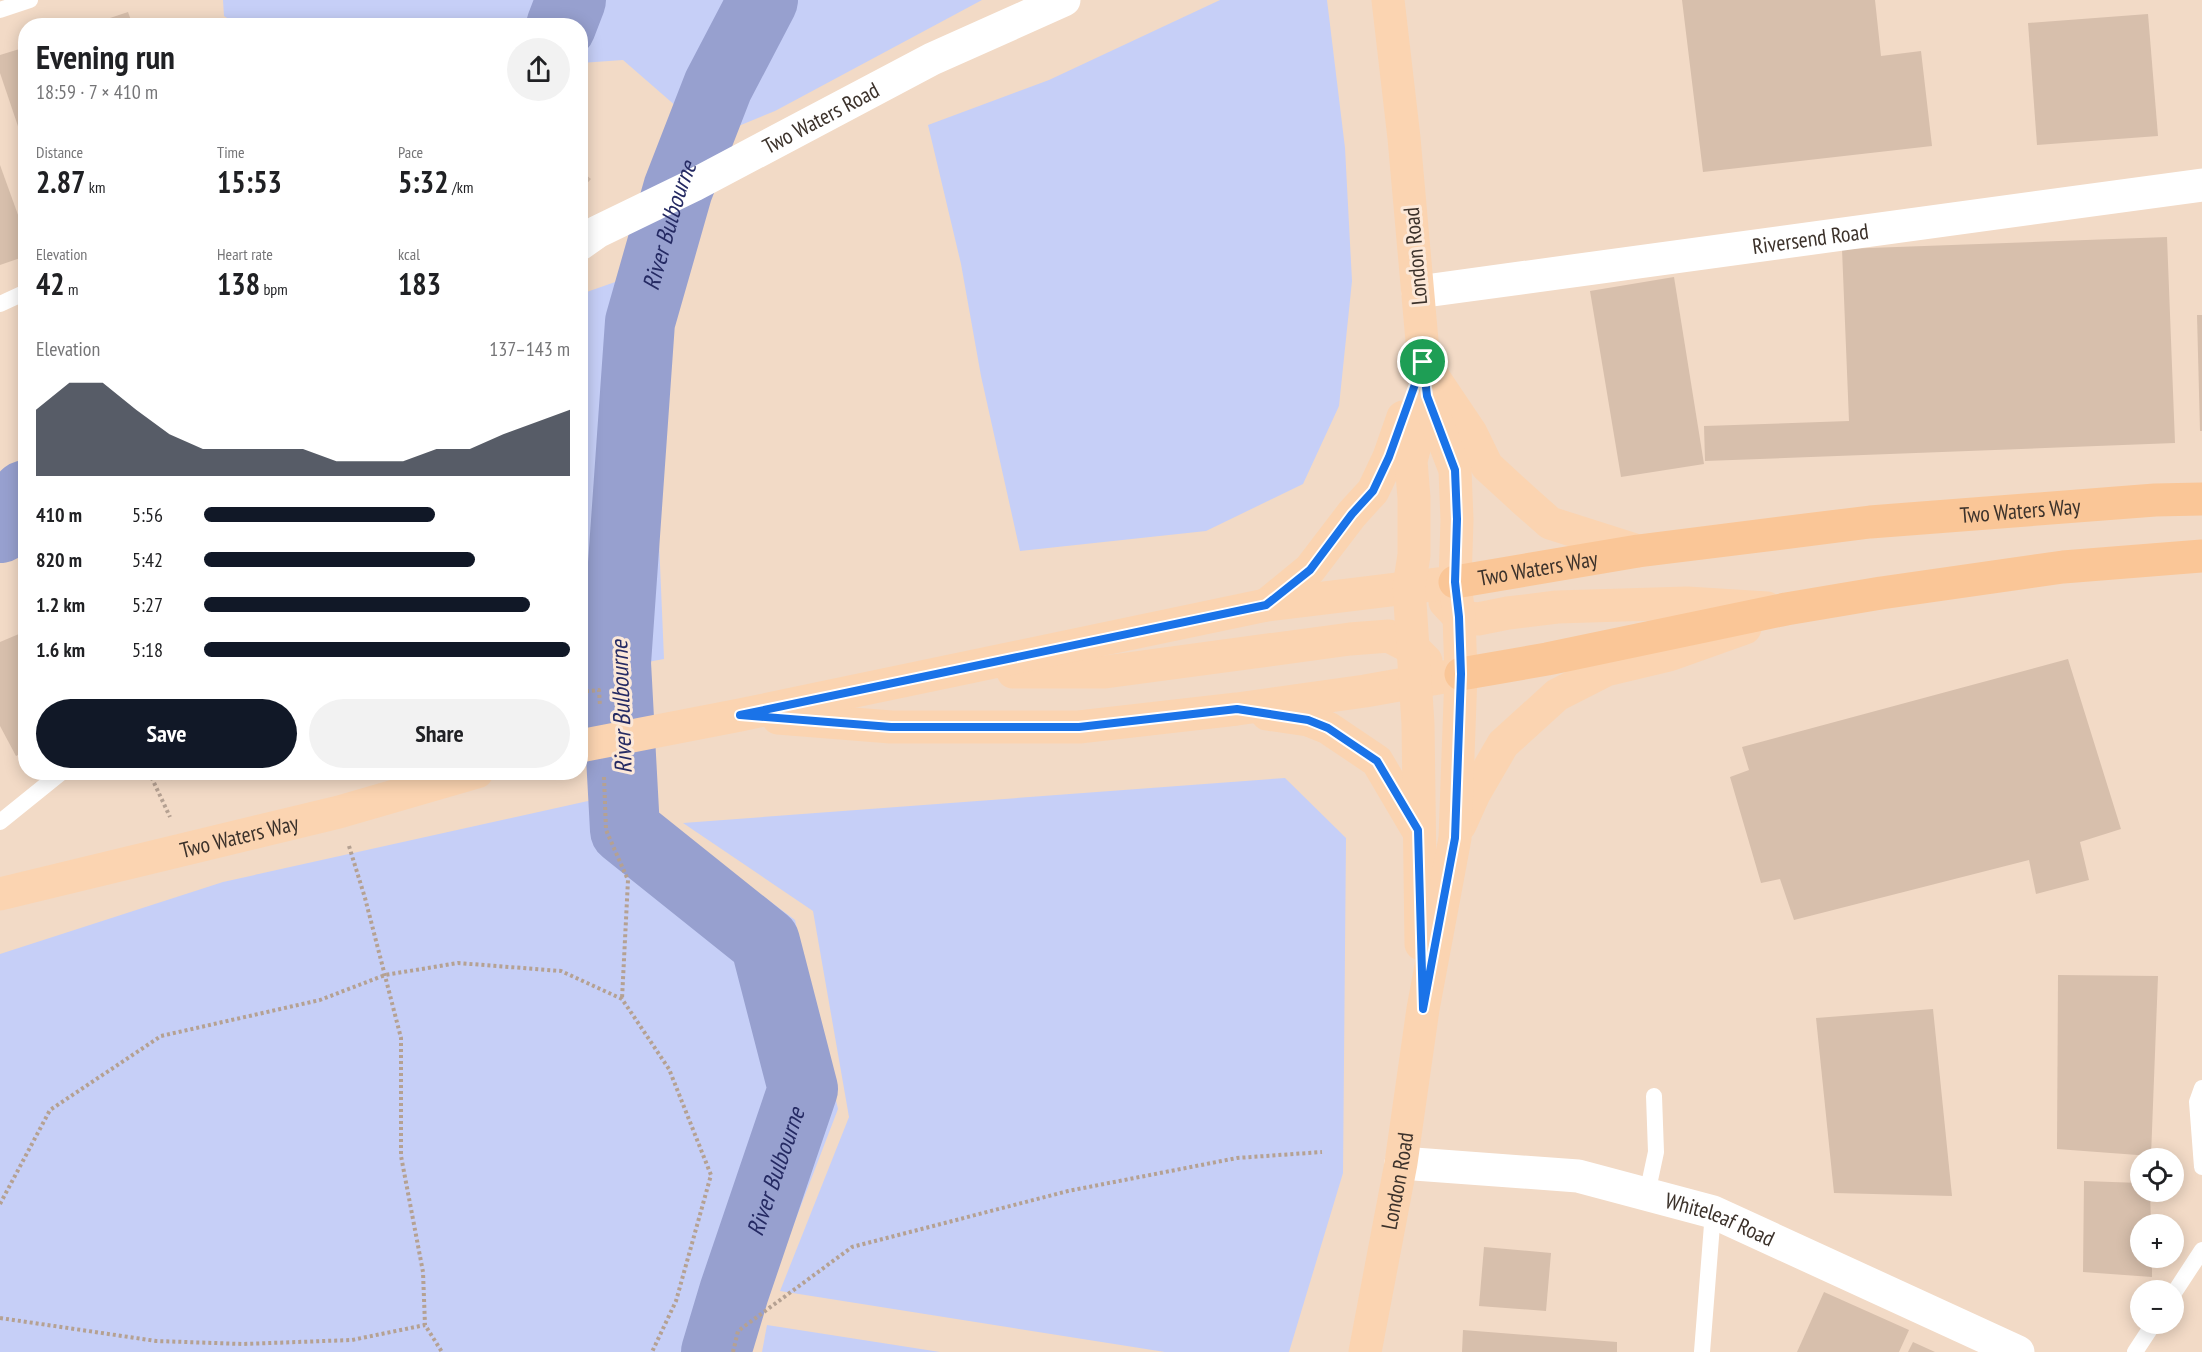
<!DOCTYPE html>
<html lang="en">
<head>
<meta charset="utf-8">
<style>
  :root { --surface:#fff; --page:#f2f2f2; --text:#202124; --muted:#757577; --accent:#111827 }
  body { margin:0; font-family:"PT Sans Narrow",sans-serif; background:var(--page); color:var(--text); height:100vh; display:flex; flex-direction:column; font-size:22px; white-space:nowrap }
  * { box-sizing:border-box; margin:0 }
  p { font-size:20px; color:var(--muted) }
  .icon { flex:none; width:33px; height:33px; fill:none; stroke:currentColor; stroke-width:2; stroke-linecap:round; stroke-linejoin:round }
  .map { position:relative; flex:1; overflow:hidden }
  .drawer { position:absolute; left:18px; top:18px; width:570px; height:762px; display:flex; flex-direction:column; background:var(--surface); border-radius:24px; box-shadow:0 3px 15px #0003 }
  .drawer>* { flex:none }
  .fabs { position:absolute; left:2130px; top:1148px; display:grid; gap:12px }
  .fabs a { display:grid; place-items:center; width:54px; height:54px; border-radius:50%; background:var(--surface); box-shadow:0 3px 15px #0003; font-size:30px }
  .pin { position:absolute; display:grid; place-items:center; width:51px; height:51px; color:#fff; margin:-26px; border:3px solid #fff; border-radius:50%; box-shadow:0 2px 6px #0007 }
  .round { display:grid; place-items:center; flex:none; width:63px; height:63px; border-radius:32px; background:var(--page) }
  .overview { display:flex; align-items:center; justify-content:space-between; height:102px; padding:0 18px }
  h1 { font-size:33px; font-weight:700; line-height:45px }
  .figures { display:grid; grid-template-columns:repeat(3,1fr); gap:9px; height:102px; padding:6px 18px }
  .figures div { display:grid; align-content:center }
  .figures b { font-size:30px; font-weight:700 }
  .figures small { font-size:16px; font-weight:400 }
  .figures p { font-size:16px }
  .chart { height:168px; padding:12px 18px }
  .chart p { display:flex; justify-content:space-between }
  .chart svg { width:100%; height:108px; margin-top:6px; fill:var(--accent); opacity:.7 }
  .action { display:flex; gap:12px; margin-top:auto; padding:12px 18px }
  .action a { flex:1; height:69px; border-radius:36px; background:var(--accent); color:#fff; font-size:24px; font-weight:700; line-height:69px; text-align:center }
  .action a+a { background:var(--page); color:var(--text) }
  ul { padding:0 18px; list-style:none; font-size:20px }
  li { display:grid; grid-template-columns:96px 72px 1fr; align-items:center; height:45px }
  li i { height:15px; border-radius:8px; background:var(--accent) }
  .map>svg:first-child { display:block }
  .green { fill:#c6cff7 }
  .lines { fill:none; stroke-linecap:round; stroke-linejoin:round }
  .river { stroke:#97a0cf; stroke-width:70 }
  .building { fill:#d7bfac }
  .path { stroke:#b5a192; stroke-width:4; stroke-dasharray:3 3; stroke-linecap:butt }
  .service { stroke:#fff; stroke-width:16 }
  .minor { stroke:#fff; stroke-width:33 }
  .primary { stroke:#fbd4b1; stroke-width:33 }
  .trunk { stroke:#fac697; stroke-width:33 }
  .route-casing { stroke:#fff; stroke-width:12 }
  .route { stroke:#1a73e8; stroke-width:8 }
  .labels { text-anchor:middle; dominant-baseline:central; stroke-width:6; stroke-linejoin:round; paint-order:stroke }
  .street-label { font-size:22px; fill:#3c322b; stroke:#fce8d8 }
  .water-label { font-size:24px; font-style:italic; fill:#252a63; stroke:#fce8d8 }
</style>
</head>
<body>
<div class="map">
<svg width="2202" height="1352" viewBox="0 0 2202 1352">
  <rect width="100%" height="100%" fill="#f2dac6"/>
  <g class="green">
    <polygon points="223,0 982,0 775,111 707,139 692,150 677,107 623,60 581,63 580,26 238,25 224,16"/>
    <polygon points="1220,0 1327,0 1345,148 1352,281 1339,406 1303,484 1206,531 1020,551 981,376 961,264 928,125 1049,80"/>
    <polygon points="675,261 656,470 664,659 581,674 581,294"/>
    <polygon points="1285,778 1346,838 1343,1173 1289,1352 1165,1352 780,1291 849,1117 813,911 683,823"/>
    <polygon points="588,801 619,825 650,811 795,920 838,1109 764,1302 714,1306 690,1352 0,1352 0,954 223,882"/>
    <polygon points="767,1325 940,1352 762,1352"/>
  </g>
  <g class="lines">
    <g class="river">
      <polyline points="561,26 571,0"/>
      <polyline points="0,528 11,521 26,495"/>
      <path id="s1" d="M716 1352 734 1292 803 1089 765 942 625 830 616 663 640 322 678 189 718 86 763 0"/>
    </g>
  </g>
  <g class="building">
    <polygon points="1682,0 1875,0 1881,56 1921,51 1932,146 1703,172"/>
    <polygon points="128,12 133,26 89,26 89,25"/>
    <polygon points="2148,14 2158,136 2037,145 2028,23"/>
    <polygon points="26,47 26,147 25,147 0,73 0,55"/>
    <polygon points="580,72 588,77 580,89"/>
    <polygon points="0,165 26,237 26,256 0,265"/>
    <polygon points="580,170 591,179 580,191"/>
    <polygon points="2167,237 2175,443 1705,461 1704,426 1849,421 1842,249"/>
    <polygon points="1674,277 1704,464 1621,477 1590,291"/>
    <polygon points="2197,315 2202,315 2202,431 2200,431"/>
    <polygon points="26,631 26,751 16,756 0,726 0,642"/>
    <polygon points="2068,659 2121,829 2080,842 2089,880 2036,894 2029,860 1794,920 1780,879 1761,883 1730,777 1749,770 1742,747"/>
    <polygon points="2058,975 2158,976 2151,1156 2057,1149"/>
    <polygon points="1933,1009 1952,1196 1834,1193 1816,1018"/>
    <polygon points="2084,1181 2140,1183 2140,1191 2150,1191 2151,1224 2140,1224 2140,1257 2152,1257 2152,1277 2083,1272"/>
    <polygon points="1484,1247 1551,1253 1546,1311 1479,1306"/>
    <polygon points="1824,1292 1909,1330 1899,1352 1797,1352"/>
    <polygon points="1463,1330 1617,1342 1617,1352 1462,1352"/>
    <polygon points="1913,1342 1935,1352 1908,1352"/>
  </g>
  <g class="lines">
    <g class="path">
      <polyline points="580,692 599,690 600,706"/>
      <polyline points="149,772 170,817"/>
      <polyline points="604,777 606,830 628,880 622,999"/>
      <polyline points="349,846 365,898 401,1038 401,1156 423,1272 425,1325"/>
      <polyline points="0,1204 50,1110 161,1036 320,1000 385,975 458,963 561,971 622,999 669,1069 711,1175 676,1301 652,1352"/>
      <polyline points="0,1318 156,1341 243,1344 352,1340 425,1325 442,1352"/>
      <polyline points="733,1352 738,1331 852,1247 1068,1191 1237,1158 1322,1152"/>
    </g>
    <g class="service">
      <polyline points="0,10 30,0"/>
      <polyline points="0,304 26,292"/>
      <polyline points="0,822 62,772"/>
      <polyline points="2202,1088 2197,1102 2202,1167"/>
      <polyline points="1647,1194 1656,1152 1654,1096"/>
      <polyline points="2174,1293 2202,1250"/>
      <polyline points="1702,1352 1713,1212"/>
      <polyline points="2135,1352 2154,1323"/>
    </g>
    <g class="minor">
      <path id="s2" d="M580 244 597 232 694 185 932 59 1064 0"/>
      <path id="s3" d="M1418 292 2202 185"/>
      <path id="s4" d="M1401 1163 1578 1176 1713 1212 2018 1352"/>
    </g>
    <g class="primary">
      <polyline points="1434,378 1471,433 1487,466 1524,500 1550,523 1638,551"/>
      <polyline points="1445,602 1459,617 1478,619 1508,613 1557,607 1687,603 1767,608"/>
      <polyline points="1266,605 1310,569 1352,514 1373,491 1389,457 1403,417"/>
      <polyline points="1013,672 1105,672 1350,639 1389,636 1414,649 1426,661"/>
      <polyline points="1267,714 1308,720 1328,728 1377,761 1417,829"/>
      <polyline points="778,718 891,727 1079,727 1237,709 1365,691 1461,674"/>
      <polyline points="580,746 740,715 1266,605 1455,582"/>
      <polyline points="1460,825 1474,794 1503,744 1557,695 1606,670 1669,655 1745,628"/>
      <path id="s5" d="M0 894 339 812 477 772"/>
      <polyline points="1421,944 1418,724 1409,587 1414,555 1414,498 1411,461 1427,397"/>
      <path id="s6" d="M1365 1352 1401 1163 1423 1009 1455 838 1461 674 1459 617 1455 582 1457 520 1455 470 1427 397 1404 138 1388 0"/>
    </g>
    <g class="trunk">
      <path id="s7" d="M1455 582 1638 551 1870 522 2155 500 2202 499"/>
      <polyline points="1461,674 1547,659 1786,609 1881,593 2063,567 2202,556"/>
    </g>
  </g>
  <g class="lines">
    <defs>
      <polygon id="route" points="1423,362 1427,396 1455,470 1457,519 1455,582 1459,617 1461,674 1455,838 1423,1009 1418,830 1377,761 1328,728 1308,720 1237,709 1079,727 891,727 740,715 1266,605 1310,570 1352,514 1373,491 1389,457"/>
    </defs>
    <use href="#route" class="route-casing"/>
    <use href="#route" class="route"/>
  </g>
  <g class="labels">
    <g class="street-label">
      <text stroke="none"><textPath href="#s2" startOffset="272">Two Waters Road</textPath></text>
      <text stroke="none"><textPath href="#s3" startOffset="396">Riversend Road</textPath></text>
      <text transform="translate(1415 256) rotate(-95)">London Road</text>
      <text stroke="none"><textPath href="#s7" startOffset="570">Two Waters Way</textPath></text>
      <text stroke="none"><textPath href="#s7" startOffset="84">Two Waters Way</textPath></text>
      <text stroke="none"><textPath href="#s5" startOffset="246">Two Waters Way</textPath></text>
      <text stroke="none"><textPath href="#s6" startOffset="174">London Road</textPath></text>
      <text stroke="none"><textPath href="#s4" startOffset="326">Whiteleaf Road</textPath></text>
    </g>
    <g class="water-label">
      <text stroke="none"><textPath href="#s1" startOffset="1218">River Bulbourne</textPath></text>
      <text transform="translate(621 707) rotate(-92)">River Bulbourne</text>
      <text stroke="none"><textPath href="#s1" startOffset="190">River Bulbourne</textPath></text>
    </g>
  </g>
</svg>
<div class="fabs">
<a><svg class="icon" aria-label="locate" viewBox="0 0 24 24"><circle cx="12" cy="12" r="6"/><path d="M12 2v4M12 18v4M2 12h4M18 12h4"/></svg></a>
<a>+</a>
<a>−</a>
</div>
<div class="pin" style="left:1423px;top:362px;background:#1e9e55"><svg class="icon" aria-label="arrive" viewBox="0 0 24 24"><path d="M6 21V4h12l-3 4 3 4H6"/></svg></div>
<section class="drawer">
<div class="overview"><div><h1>Evening run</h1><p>18:59 · 7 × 410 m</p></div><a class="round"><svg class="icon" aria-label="share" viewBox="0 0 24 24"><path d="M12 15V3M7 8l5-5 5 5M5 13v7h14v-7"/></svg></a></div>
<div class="figures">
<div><p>Distance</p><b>2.87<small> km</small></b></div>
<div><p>Time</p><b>15:53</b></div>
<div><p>Pace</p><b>5:32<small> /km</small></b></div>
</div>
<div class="figures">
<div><p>Elevation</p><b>42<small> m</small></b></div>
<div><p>Heart rate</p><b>138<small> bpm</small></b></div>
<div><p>kcal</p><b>183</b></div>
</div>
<div class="chart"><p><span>Elevation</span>137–143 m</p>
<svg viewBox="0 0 160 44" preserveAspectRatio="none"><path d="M0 44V17L10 6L20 6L30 17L40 27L50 33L60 33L70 33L80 33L90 38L100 38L110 38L120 33L130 33L140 27L150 22L160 17V44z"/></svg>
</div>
<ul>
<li><b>410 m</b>5:56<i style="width:63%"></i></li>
<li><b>820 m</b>5:42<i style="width:74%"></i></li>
<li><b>1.2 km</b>5:27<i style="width:89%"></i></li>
<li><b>1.6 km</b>5:18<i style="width:100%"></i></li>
</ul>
<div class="action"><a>Save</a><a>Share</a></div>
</section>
</div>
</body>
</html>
